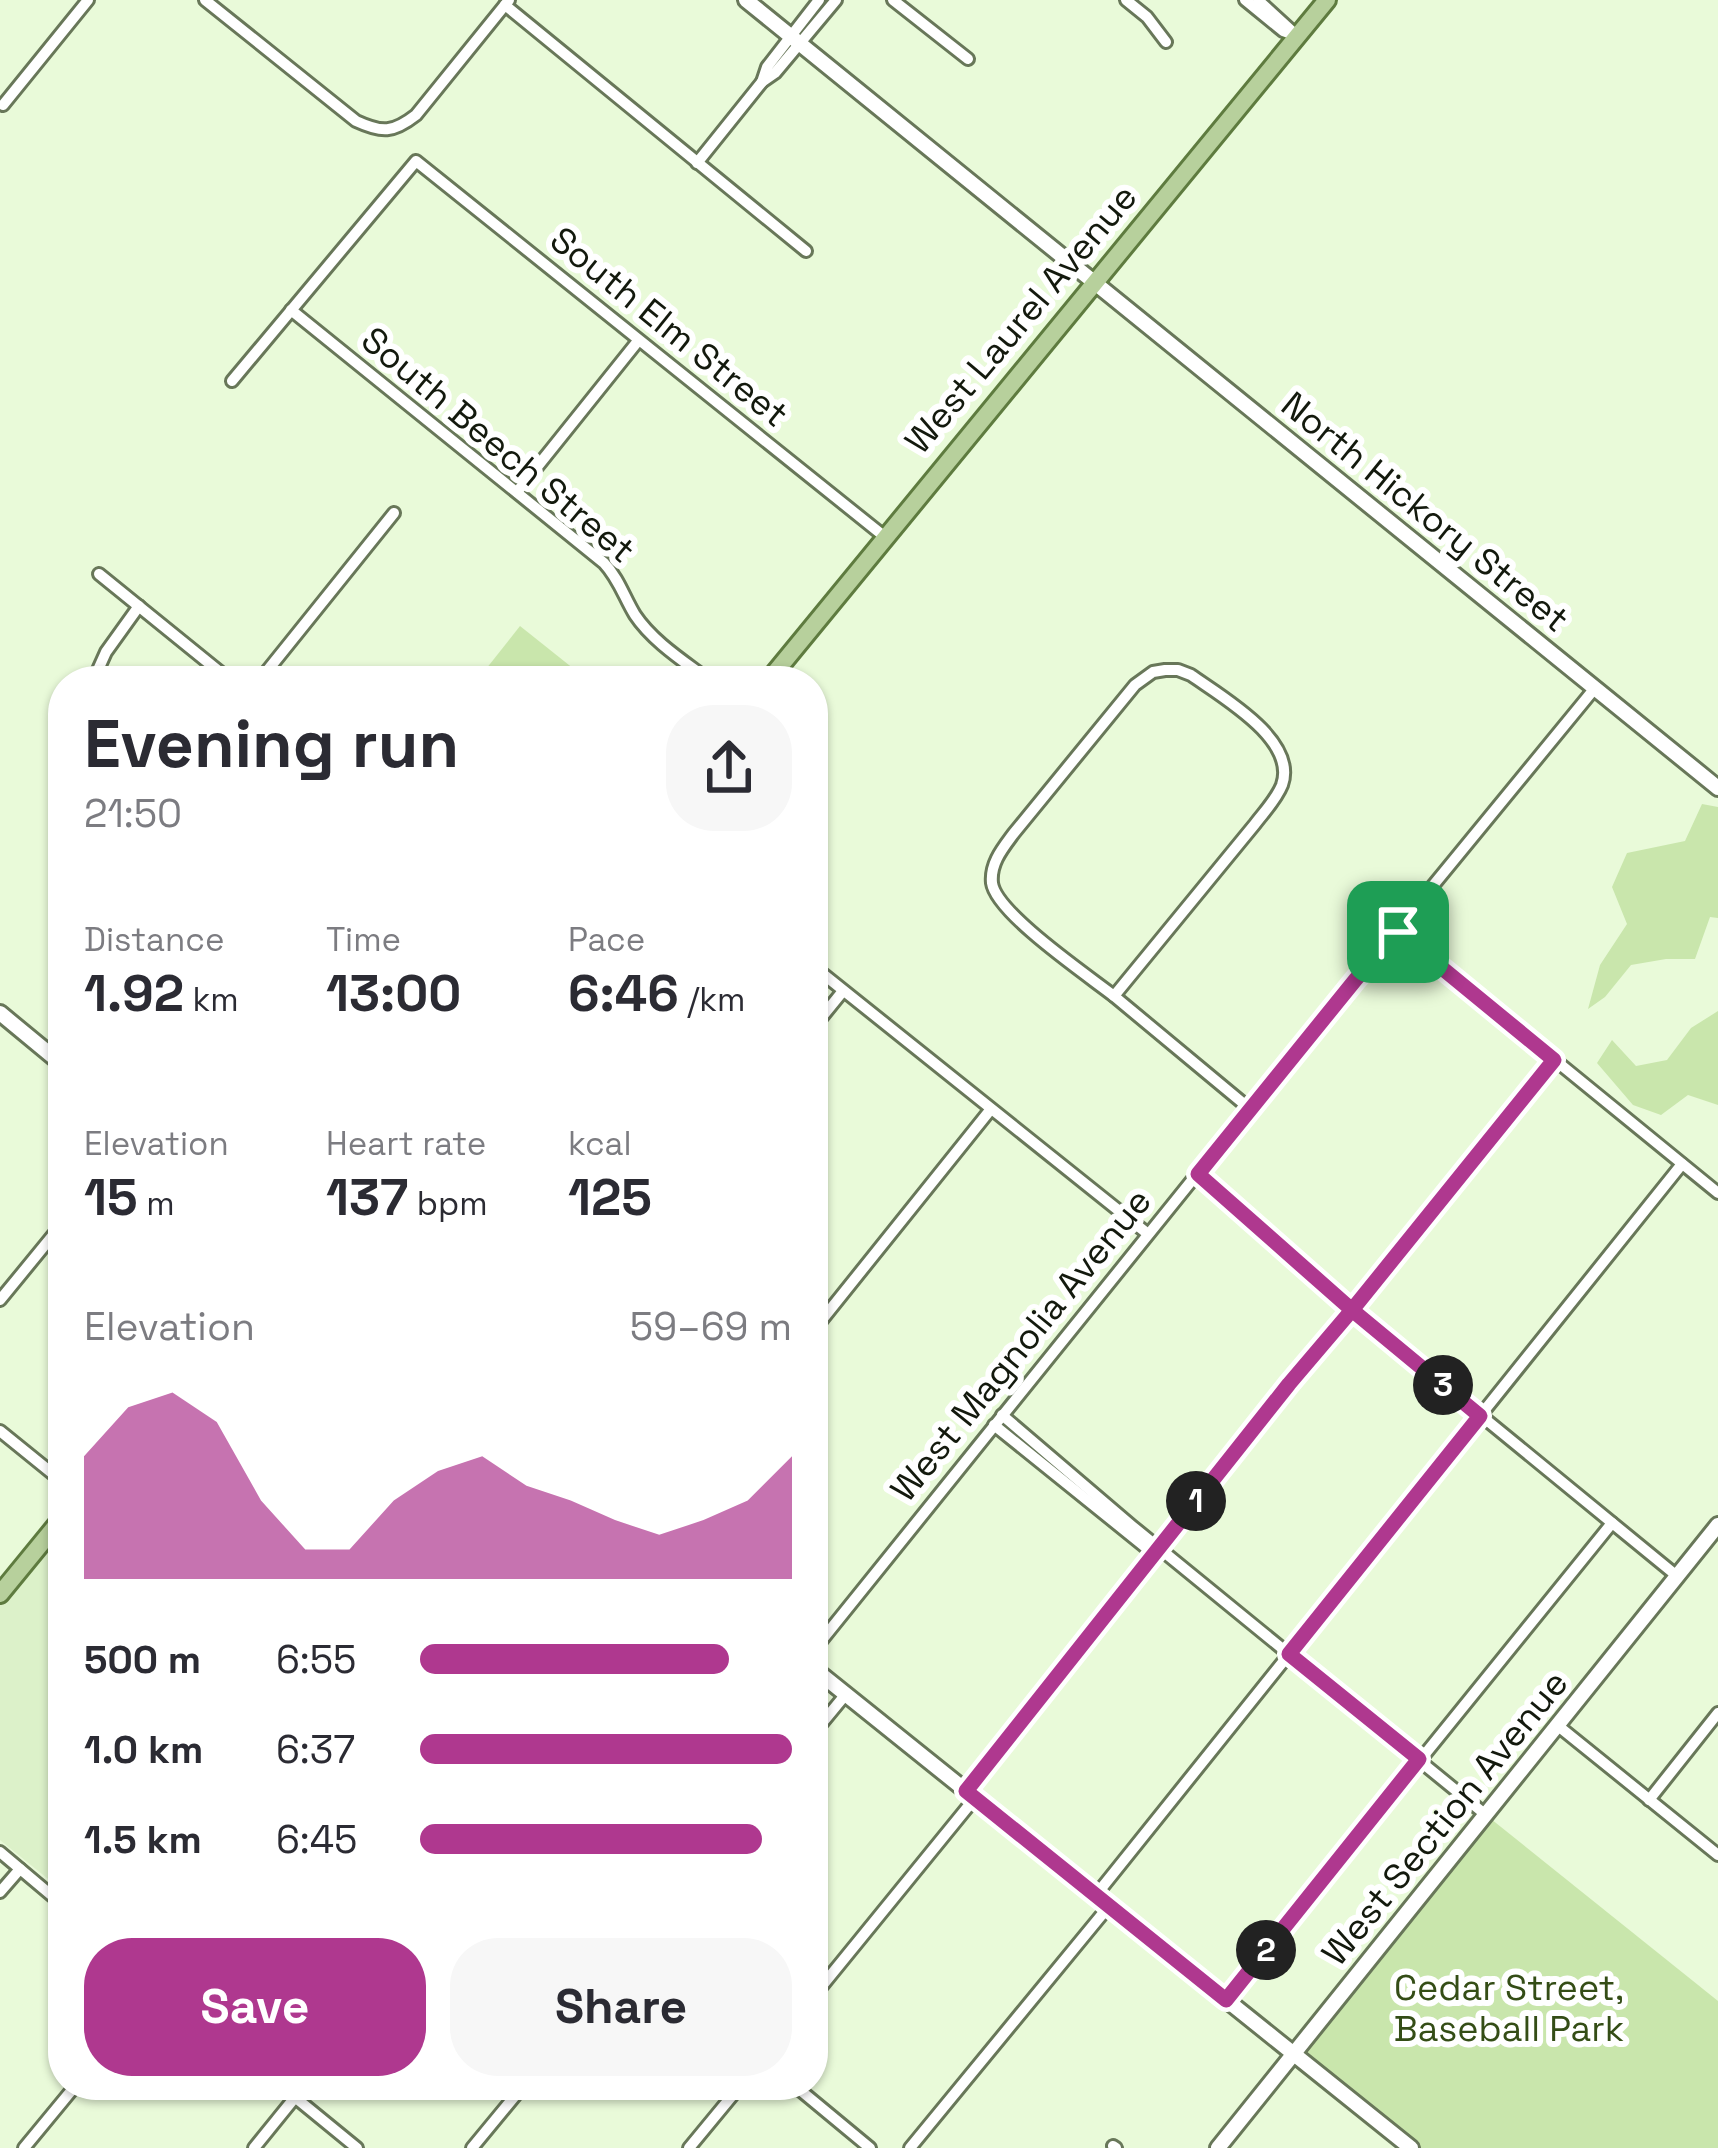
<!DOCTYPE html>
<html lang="en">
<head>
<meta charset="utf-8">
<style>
  :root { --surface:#fff; --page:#f7f7f7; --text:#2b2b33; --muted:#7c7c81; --accent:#af388f }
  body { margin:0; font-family:"Space Grotesk",sans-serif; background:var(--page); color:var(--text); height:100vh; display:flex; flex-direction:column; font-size:45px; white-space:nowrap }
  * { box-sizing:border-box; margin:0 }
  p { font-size:39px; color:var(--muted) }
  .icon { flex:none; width:66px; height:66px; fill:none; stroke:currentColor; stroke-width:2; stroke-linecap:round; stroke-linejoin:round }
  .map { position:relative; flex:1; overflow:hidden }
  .details { position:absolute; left:48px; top:666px; width:780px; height:1434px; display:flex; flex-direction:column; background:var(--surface); border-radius:48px; box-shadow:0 3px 9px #0004 }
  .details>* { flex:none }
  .pin { position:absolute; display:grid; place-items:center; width:102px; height:102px; color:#fff; margin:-51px; border-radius:24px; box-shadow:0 6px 18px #0006 }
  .km { position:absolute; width:60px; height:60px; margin:-30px; border-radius:50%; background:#222; color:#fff; font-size:33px; line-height:60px; text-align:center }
  .round { display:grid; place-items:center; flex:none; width:126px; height:126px; border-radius:48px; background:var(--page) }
  .head { display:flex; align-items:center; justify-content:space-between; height:204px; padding:0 36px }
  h1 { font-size:66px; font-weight:800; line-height:90px }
  .stats { display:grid; grid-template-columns:repeat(3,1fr); gap:18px; height:204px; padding:12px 36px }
  .stats div { display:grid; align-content:center }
  .stats b { font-size:51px; font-weight:800 }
  .stats small { font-size:33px; font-weight:400 }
  .stats p { font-size:33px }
  .chart { height:336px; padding:24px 36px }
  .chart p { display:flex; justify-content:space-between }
  .chart svg { width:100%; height:216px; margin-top:12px; fill:var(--accent); opacity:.7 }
  .button { display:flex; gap:24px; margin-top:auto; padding:24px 36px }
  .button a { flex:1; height:138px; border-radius:48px; background:var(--accent); color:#fff; font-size:48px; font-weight:800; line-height:138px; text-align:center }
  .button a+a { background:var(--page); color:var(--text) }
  ul { padding:0 36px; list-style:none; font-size:39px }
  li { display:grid; grid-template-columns:192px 144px 1fr; align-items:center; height:90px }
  li i { height:30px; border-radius:15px; background:var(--accent) }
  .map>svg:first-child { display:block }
  .built { fill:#dcf1c9 }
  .green { fill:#c9e6ac }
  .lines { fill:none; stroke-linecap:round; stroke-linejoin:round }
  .minor-casing { stroke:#687759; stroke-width:16 }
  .tertiary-casing { stroke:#687759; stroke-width:20 }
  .primary-casing { stroke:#5e7b3f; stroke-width:22 }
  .minor { stroke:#fff; stroke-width:10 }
  .tertiary { stroke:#fff; stroke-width:14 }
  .primary { stroke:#b7d09c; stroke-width:16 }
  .route-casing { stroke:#fff; stroke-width:24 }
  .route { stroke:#af388f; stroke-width:15 }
  .labels { text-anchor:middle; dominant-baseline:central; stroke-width:12; stroke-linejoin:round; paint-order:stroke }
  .street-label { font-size:36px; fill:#13190d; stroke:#fff }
  .park-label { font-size:36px; fill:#344d16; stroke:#fff }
</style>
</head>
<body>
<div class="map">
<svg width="1718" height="2148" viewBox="0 0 1718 2148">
  <rect width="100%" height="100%" fill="#e9fad9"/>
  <polygon class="built" points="63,1527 63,1891 0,1840 0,1605"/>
  <g class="green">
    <polygon points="520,626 579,673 573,681 500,681 486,669"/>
    <polygon points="1702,804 1718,807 1718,918 1710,917 1695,959 1666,959 1631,965 1605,997 1588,1009 1600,965 1627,924 1612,887 1627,853 1685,841"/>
    <polygon points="1718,1011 1718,1105 1688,1095 1661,1115 1633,1105 1597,1063 1612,1040 1636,1066 1667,1060 1691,1028"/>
    <polygon points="1486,1815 1718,2001 1718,2148 1421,2148 1304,2053"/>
  </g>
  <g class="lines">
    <defs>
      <g id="minor">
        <path d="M205 0 356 121C382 133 393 133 416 115L509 0"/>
        <polyline points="819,0 767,67 762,82 775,73 836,0"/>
        <polyline points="893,0 968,59"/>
        <polyline points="1126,0 1147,17 1166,42"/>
        <polyline points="1245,0 1283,31 1297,36"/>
        <polyline points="1258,0 1295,34"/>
        <polyline points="505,5 806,251"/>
        <polyline points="3,105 88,0"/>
        <polyline points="697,163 762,82"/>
        <path d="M291 310 604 563C619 579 624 597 635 615 653 642 685 662 710 681"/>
        <polyline points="232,381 416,161 885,537"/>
        <polyline points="517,492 638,341"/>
        <polyline points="99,574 231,681"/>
        <path d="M1165 670H1178L1191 675C1222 697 1298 740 1282 785 1276 800 1264 812 1255 824L1114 996C1087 975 996 913 992 883 990 863 1003 848 1014 833L1135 685 1153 672Z"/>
        <polyline points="93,681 106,652 139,606"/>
        <polyline points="259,681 394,513"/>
        <polyline points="1398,932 1718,1193"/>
        <polyline points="813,966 1148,1234"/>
        <polyline points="1114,996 1250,1109"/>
        <polyline points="813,1028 843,991"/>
        <polyline points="1198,1174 1352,1310 1677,1576"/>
        <polyline points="0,1300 63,1223"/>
        <polyline points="813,1331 991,1109"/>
        <polyline points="1002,1415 1132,1526 1486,1815"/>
        <polyline points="994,1425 1154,1554"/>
        <polyline points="0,1431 63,1482"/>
        <polyline points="813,1651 1226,1138 1595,688"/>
        <polyline points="1557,1725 1718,1855"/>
        <polyline points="813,1734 846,1694"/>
        <polyline points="966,1791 1289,1384 1554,1060"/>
        <polyline points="1649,1800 1718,1713"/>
        <polyline points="0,1852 63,1905"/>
        <polyline points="0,1892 20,1869"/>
        <polyline points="1096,1895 1682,1164"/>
        <polyline points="813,1997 975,1798"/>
        <polyline points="1226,2000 1612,1523"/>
        <polyline points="280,2085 357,2148"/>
        <polyline points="794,2085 870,2148"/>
        <polyline points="1113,2146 1116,2148"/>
        <polyline points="24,2148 76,2085"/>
        <polyline points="254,2148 305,2085"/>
        <polyline points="472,2148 524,2085"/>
        <polyline points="689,2148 741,2085"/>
        <polyline points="910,2148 1109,1906"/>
      </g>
      <g id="tertiary">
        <polyline points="746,0 1718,788"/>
        <polyline points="0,1013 63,1065"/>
        <polyline points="813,1668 1411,2148"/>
        <polyline points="1218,2148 1718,1525"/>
      </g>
      <g id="primary">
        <polyline points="768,681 1327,0"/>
        <polyline points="0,1594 63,1517"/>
      </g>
    </defs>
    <use href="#minor" class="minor-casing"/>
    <use href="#tertiary" class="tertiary-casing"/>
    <use href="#primary" class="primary-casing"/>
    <use href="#minor" class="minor"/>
    <use href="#tertiary" class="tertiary"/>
    <use href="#primary" class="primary"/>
  </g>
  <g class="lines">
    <defs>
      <polyline id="route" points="1398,932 1356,979 1198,1174 1352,1310 1289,1384 966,1791 1226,2000 1419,1759 1289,1654 1480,1416 1352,1310 1554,1060 1398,932"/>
    </defs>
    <use href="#route" class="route-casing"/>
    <use href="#route" class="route"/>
  </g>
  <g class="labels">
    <g class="street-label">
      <text transform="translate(1021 319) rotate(-50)">West Laurel Avenue</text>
      <text transform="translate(669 327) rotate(39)">South Elm Street</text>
      <text transform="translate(498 445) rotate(40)">South Beech Street</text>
      <text transform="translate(1425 512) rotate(39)">North Hickory Street</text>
      <text transform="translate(1021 1345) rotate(-51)">West Magnolia Avenue</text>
      <text transform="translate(1445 1818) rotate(-51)">West Section Avenue</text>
    </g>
    <g class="park-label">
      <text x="1509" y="1988">Cedar Street,<tspan x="1509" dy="41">Baseball Park</tspan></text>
    </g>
  </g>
</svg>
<div class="pin" style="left:1398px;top:932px;background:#1e9e55"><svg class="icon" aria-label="arrive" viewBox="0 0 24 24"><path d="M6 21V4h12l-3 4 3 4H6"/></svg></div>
<b class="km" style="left:1196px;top:1501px">1</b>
<b class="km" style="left:1266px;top:1950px">2</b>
<b class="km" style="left:1443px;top:1385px">3</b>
<section class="details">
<div class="head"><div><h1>Evening run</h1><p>21:50</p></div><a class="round"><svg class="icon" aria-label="share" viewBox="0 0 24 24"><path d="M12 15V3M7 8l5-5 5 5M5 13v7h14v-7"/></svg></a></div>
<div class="stats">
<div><p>Distance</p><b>1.92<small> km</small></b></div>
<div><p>Time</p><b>13:00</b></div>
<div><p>Pace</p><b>6:46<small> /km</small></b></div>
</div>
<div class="stats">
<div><p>Elevation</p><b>15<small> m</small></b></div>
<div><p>Heart rate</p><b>137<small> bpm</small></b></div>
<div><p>kcal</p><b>125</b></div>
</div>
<div class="chart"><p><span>Elevation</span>59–69 m</p>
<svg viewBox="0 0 160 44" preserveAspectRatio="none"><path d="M0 44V19L10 9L20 6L30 12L40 28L50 38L60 38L70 28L80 22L90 19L100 25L110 28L120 32L130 35L140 32L150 28L160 19V44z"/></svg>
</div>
<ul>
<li><b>500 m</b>6:55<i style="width:83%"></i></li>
<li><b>1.0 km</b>6:37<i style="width:100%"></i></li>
<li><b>1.5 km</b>6:45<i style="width:92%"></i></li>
</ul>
<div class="button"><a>Save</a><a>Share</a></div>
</section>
</div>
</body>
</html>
